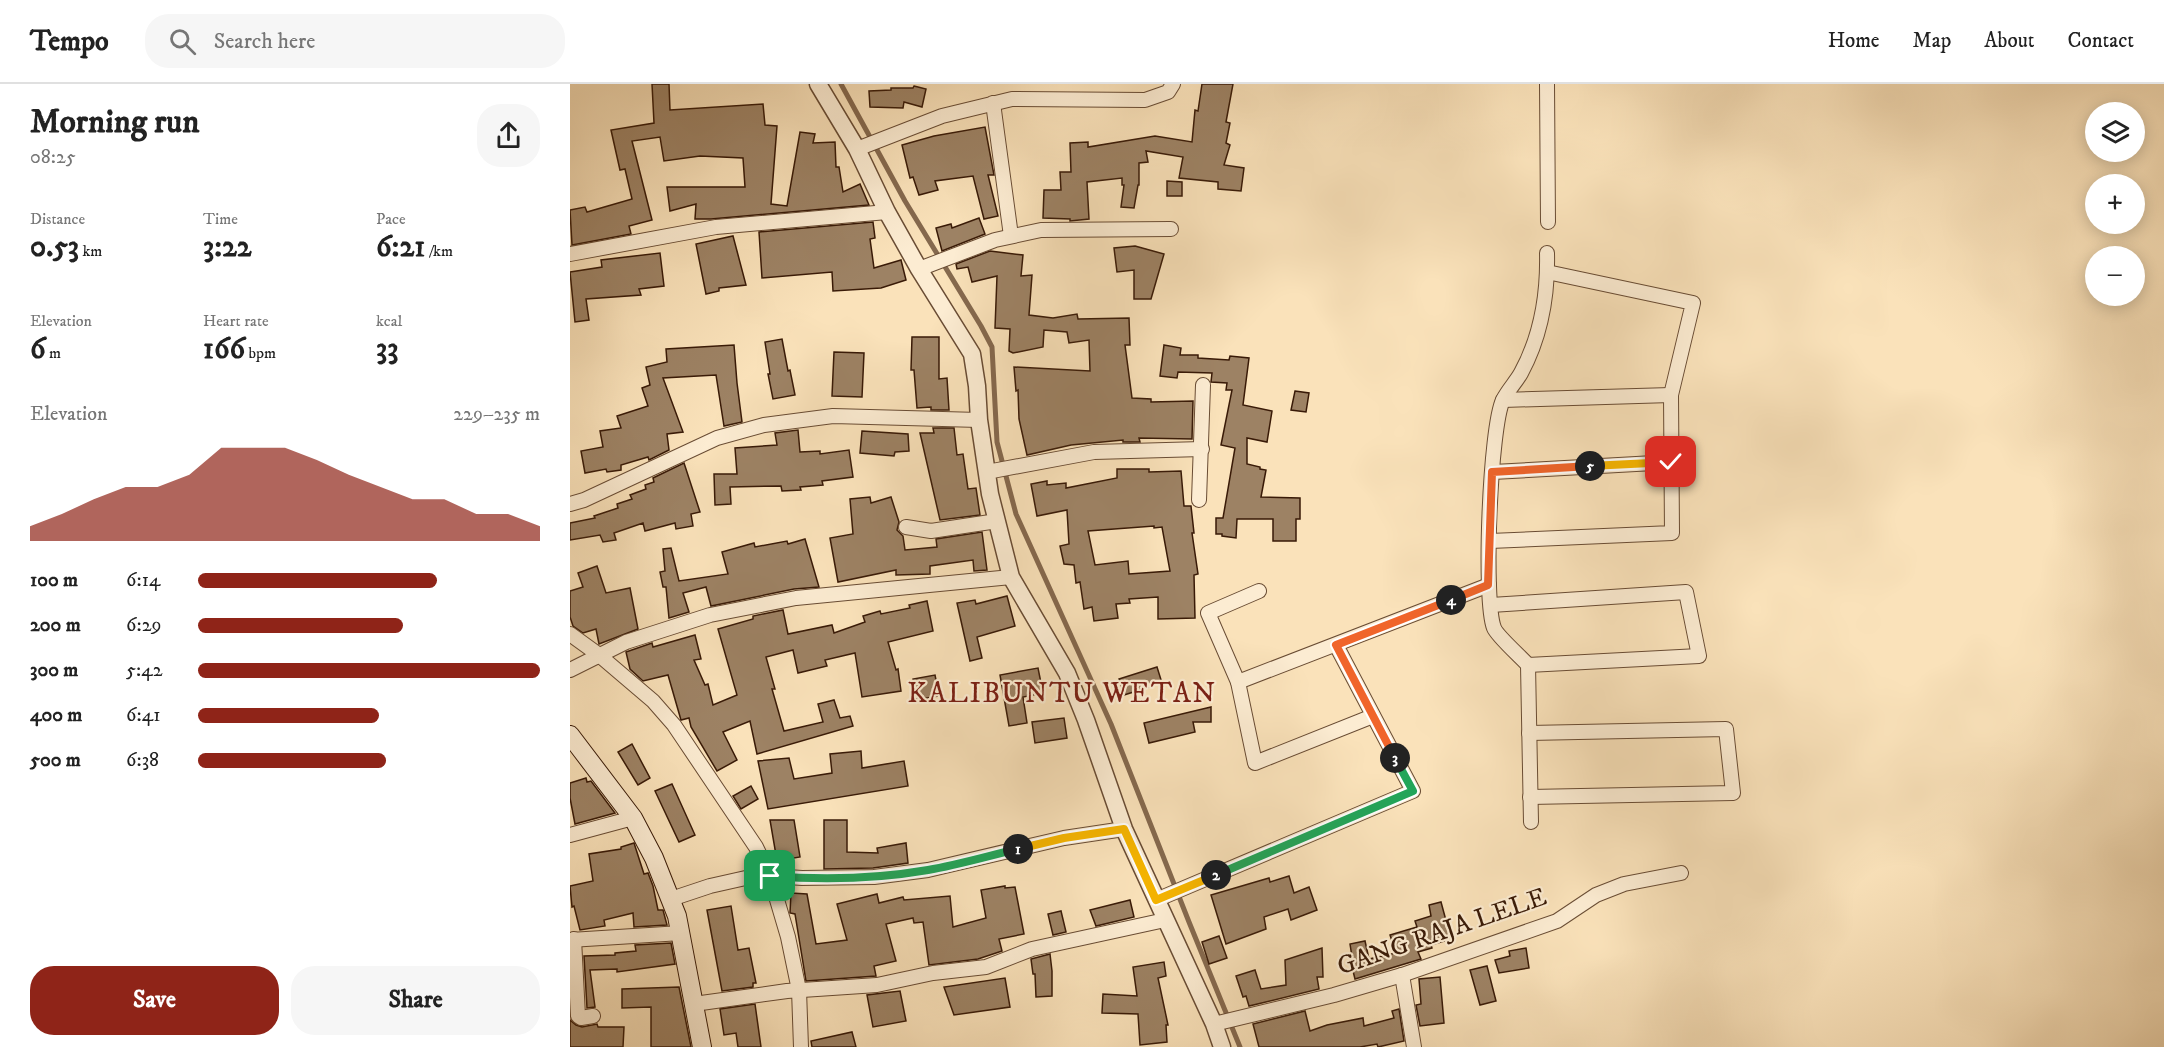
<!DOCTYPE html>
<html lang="en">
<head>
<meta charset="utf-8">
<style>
  :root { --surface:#fff; --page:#f6f6f6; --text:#222; --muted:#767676; --line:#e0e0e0; --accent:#8f2418 }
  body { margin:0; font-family:"IM FELL DW Pica",serif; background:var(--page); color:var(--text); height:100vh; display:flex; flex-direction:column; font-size:22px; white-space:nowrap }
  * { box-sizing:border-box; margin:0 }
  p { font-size:20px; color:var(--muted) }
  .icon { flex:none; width:33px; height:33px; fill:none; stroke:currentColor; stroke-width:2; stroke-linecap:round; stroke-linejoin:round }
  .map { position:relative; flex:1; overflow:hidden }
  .panel { display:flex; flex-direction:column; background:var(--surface); width:570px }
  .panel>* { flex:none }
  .fabs { position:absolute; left:1515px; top:18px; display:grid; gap:12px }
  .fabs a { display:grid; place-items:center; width:60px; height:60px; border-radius:50%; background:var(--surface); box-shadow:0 3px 15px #0003; font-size:30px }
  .pin { position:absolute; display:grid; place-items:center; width:51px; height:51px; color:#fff; margin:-26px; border-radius:12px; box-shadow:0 3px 9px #0006 }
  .km { position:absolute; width:30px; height:30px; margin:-15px; border-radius:50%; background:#222; color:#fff; font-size:16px; line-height:30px; text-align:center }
  .round { display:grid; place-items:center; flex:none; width:63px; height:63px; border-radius:24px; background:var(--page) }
  .overview { display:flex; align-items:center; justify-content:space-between; height:102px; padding:0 30px }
  h1 { font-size:33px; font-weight:700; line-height:45px }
  .stats { display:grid; grid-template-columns:repeat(3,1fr); gap:9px; height:102px; padding:6px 30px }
  .stats div { display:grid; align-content:center }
  .stats b { font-size:30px; font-weight:700 }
  .stats small { font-size:16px; font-weight:400 }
  .stats p { font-size:16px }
  .chart { height:168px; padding:12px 30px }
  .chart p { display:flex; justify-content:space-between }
  .chart svg { width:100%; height:108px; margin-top:6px; fill:var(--accent); opacity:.7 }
  .cta { display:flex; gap:12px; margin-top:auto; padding:12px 30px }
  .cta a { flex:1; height:69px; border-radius:24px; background:var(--accent); color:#fff; font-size:24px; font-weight:700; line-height:69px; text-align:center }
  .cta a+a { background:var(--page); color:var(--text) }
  ul { padding:0 30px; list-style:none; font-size:20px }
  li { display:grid; grid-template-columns:96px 72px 1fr; align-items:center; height:45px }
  li i { height:15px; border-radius:8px; background:var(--accent) }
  header { display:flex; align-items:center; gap:36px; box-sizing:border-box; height:84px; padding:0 30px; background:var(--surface); border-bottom:2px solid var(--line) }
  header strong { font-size:28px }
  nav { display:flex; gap:33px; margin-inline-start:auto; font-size:21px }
  .search { width:420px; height:54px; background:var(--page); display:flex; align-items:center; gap:15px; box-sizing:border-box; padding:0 21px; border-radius:24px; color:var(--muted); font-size:22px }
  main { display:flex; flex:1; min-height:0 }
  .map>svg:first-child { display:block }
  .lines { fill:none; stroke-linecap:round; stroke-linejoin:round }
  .stream { stroke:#85694e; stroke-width:5 }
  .building { fill:#9d8264; stroke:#391a07; stroke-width:1.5; fill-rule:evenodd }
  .minor-casing { stroke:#694c34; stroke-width:16 }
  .tertiary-casing { stroke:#694c34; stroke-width:19 }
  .secondary-casing { stroke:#391a07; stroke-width:20 }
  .minor { stroke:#fcecd2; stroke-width:14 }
  .tertiary { stroke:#fcecd2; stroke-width:16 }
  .secondary { stroke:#fcecd2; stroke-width:18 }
  .split-1-casing { stroke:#fff; stroke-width:12 }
  .split-2-casing { stroke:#fff; stroke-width:12 }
  .split-3-casing { stroke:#fff; stroke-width:12 }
  .split-4-casing { stroke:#fff; stroke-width:12 }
  .split-5-casing { stroke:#fff; stroke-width:12 }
  .split-6-casing { stroke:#fff; stroke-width:12 }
  .split-1 { stroke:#22a559; stroke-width:8 }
  .split-2 { stroke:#f5b400; stroke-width:8 }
  .split-3 { stroke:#22a559; stroke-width:8 }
  .split-4 { stroke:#f0652b; stroke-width:8 }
  .split-5 { stroke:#f0652b; stroke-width:8 }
  .split-6 { stroke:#f5b400; stroke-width:8 }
  .labels { text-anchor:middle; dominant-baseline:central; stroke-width:4.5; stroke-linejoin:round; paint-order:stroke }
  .street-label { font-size:26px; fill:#391a07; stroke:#fcecd2 }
  .quarter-label { font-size:28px; letter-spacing:1.5px; fill:#7a1f14; stroke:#fcecd2 }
</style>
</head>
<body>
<header>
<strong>Tempo</strong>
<div class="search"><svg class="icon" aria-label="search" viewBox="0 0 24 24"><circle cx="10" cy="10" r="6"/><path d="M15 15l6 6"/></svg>Search here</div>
<nav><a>Home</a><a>Map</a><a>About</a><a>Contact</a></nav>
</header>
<main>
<section class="panel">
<div class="overview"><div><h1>Morning run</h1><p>08:25</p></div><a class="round"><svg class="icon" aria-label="share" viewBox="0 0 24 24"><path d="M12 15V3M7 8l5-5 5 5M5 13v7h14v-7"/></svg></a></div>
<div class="stats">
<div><p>Distance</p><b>0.53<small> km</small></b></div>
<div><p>Time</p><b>3:22</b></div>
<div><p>Pace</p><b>6:21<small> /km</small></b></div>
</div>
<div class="stats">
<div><p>Elevation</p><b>6<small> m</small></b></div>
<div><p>Heart rate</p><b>166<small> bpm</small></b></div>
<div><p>kcal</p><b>33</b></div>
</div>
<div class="chart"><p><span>Elevation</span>229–235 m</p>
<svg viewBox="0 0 160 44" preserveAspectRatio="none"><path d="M0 44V38L10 33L20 27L30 22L40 22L50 17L60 6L70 6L80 6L90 11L100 17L110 22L120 27L130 27L140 33L150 33L160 38V44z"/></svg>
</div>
<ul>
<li><b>100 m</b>6:14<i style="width:70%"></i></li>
<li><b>200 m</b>6:29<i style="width:60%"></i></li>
<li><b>300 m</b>5:42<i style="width:100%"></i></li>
<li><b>400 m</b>6:41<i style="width:53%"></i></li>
<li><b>500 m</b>6:38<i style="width:55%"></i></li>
</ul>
<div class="cta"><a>Save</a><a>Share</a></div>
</section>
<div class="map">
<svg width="1594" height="963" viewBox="0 0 1594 963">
  <rect width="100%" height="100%" fill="#fae2ba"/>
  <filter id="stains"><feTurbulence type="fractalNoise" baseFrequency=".00333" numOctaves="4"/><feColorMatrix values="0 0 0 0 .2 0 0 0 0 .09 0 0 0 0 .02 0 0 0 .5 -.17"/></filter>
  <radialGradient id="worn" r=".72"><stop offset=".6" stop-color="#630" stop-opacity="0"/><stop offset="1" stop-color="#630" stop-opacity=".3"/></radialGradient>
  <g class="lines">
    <polyline class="stream" points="271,0 335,117 411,242 422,263 427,358 446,430 541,640 619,838 670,963"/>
  </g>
  <g class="building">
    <polygon points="82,0 99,0 100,26 193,20 195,41 207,42 201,120 217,122 230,48 245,50 243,59 265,58 266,83 269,83 273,108 290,100 299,121 141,135 125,135 126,120 100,127 97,103 175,103 173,74 130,72 94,77 90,53 62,57 82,136 59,142 61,150 2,161 0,126 15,123 17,128 62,115 55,85 50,86 41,46 84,39"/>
    <polygon points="632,0 663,0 656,38 660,39 656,59 660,61 654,81 674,84 671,107 648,105 648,98 609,94 613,73 576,67 578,78 569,79 569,101 568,101 564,124 551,123 554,101 552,101 552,94 517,98 519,135 500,137 500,135 473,134 474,106 491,106 490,88 501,88 500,59 518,58 518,63 585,52 622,58 625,26 628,27"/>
    <polygon points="344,2 356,5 352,23 334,18 333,24 300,23 299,7 321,6 321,4 343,4"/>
    <polygon points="415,43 424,91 418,91 428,132 414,135 403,92 365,97 368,106 349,111 343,93 340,94 332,61 364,52"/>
    <polygon points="597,97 612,98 612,112 597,112"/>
    <polygon points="409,134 415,150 372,167 366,144 381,140 382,144"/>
    <polygon points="303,138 305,154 300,155 304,184 331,176 336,196 311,204 263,207 262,188 192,194 189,148"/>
    <polygon points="163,152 176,201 149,204 149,207 136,210 126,160"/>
    <polygon points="565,162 594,170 581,215 564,215 564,186 547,188 544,164"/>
    <polygon points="420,167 453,171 451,192 462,191 459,231 483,234 507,230 508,235 559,234 560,261 555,261 562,314 581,315 581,318 623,317 622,355 569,354 570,358 553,358 553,356 501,361 457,371 449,335 448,306 446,307 444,283 520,287 519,256 499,259 497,248 474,246 473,263 443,269 439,267 440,245 425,244 427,192 402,198 398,183 387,185 386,180"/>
    <polygon points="90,169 94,202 69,205 71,211 16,215 19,236 5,238 0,188 32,183 31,176"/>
    <polygon points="342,253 369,253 369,295 377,294 379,326 361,326 361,323 347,324 344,286 341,286"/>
    <polygon points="212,255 218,287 220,286 225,311 203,315 198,290 200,290 195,258"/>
    <polygon points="164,261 167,299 172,338 154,342 146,291 93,294 113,348 97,350 99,366 79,376 78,373 51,381 51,386 37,388 36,385 15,389 11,367 33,363 30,347 51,344 47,332 78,322 72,304 80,301 76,283 97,278 96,265"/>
    <polygon points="594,261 611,264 610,271 628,271 628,274 659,276 660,272 679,274 673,321 702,327 697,358 677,354 677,380 690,383 690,385 696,386 691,413 730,414 730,435 726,435 726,457 703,457 703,435 667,435 666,454 652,452 652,450 646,450 646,434 653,434 665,364 651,361 662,306 656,306 657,299 641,298 642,289 608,288 607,294 590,292"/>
    <polygon points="264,268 294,269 292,313 262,312"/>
    <polygon points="725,307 739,309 736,328 721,326"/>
    <polygon points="363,344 384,344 387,371 393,370 398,405 406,404 410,431 370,436 350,349 364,349"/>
    <polygon points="228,346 230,368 250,367 250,370 279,366 283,393 252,397 253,401 230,403 231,406 212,407 211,402 160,403 161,420 145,421 144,390 167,390 165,364 207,361 205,349"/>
    <polygon points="292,347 338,350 339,367 325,368 324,372 290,369"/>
    <polygon points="114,379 130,428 121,430 123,442 106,445 105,439 75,447 73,439 44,449 46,456 33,458 30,451 0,456 0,439 25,434 24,432 48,424 47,420 62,415 60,411 76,405 75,401 84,398 83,394"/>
    <path d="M547 385H579V388L611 387 614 422H621L624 449H622L628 490 624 491 625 534 588 535V513L559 515 560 519 546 520 548 534 524 537 522 523 514 525 510 498 506 499 504 481 494 480 490 462 499 460 497 426 467 432 461 400 477 397V401L496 399V404L547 394ZM584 442V444L592 443 600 487 559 490 558 477 525 481 518 447Z"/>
    <polygon points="300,413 301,419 321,413 329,438 327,446 333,452 335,466 367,463 366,455 412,448 417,486 404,487 403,476 360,482 360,490 326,491 326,486 268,498 260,454 283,450 280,415"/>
    <polygon points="235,455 249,503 224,505 141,522 136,503 113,509 119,528 99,534 96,503 93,503 90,488 95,487 93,465 101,464 109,497 158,490 152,468 184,459 185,463 217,457 218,460"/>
    <polygon points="27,482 36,509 60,504 68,545 29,560 26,545 13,549 3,542 0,533 0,507 13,503 8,489"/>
    <polygon points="437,512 445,542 407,553 412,574 400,577 387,519 405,516 406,520"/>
    <polygon points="357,517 363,547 318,558 326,586 328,585 331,607 292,613 285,569 255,576 257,582 228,589 223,566 196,573 205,605 202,605 214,647 253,638 248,620 264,616 270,634 280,632 283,642 187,670 180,637 153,648 167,676 147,687 121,643 119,634 111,636 98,591 73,597 60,585 56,568 82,559 83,563 125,551 131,575 124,576 135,601 138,600 143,621 167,611 148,545 183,535 183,532 213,526 218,550 262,541 264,549 295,538 293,532 310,527 311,530 340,524 339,521"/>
    <polygon points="587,583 592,599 554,611 549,595"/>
    <polygon points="468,584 473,609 453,613 457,639 439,642 430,591"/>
    <polygon points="365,591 369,612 346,616 343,595"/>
    <polygon points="641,623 641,638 623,638 625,648 579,659 574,639"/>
    <polygon points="494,634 497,654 465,659 462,638"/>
    <polygon points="62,660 80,694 68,701 48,668"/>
    <polygon points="291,667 292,684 334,677 338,702 198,725 188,677 219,674 224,695 262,689 260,670"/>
    <polygon points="16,694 17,698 21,697 45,729 5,740 0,714 0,699"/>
    <polygon points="102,700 125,751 109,758 85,707"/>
    <polygon points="181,702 188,715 171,725 163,712"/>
    <polygon points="200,736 224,736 230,773 207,777"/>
    <polygon points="254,736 277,736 277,768 308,769 307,764 336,759 338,779 303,784 254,785"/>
    <polygon points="64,759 74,790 78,789 83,802 88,826 93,826 97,841 64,843 63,829 34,836 35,842 10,846 4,822 2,823 0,802 23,797 19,770 51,765 51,763"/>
    <polygon points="719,792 724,809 739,803 747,826 721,836 718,825 694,833 696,845 656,860 641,811 699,794 700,798"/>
    <polygon points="435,802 435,804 445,803 454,850 429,855 432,867 408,875 359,881 353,838 344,839 343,834 316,840 326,877 304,882 306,892 236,897 225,830 220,829 221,809 237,810 246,860 277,856 267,820 307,810 309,819 333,813 334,816 380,812 383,843 416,834 411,806"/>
    <polygon points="560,816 564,833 526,842 520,826"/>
    <polygon points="871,818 881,855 861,861 862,864 848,868 851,875 785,895 781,879 783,879 780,860 795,857 799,875 826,869 820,851 847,843 845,837 861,832 859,821"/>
    <polygon points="161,822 168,866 179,864 186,899 183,899 183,903 152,907 137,826"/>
    <polygon points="491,827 496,848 483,851 478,830"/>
    <polygon points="649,852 657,874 639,880 632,858"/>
    <polygon points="101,859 105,880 47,888 47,885 20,886 25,923 17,924 14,872 45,871 45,869 66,867 65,861"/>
    <polygon points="752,864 753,893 747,893 749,905 679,922 676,912 673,913 666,892 685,886 691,905 716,901 715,876"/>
    <polygon points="956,864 959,884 929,889 925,876 940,872 939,867"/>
    <polygon points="480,870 482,887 482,912 466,913 465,890 463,890 461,875"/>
    <polygon points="594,878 596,892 588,894 598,941 596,941 597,958 570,961 568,930 532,929 533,910 567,912 563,883"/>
    <polygon points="917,882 926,917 910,921 900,886"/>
    <polygon points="870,893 874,939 850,942 846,921 851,920 849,895"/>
    <polygon points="435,894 440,923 384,931 374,903"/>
    <polygon points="109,903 121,963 81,963 81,923 52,924 52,905"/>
    <polygon points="330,907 336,937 303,943 297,911"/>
    <polygon points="185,920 191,963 168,963 166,949 154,951 150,925"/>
    <polygon points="829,925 834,957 808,963 807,960 790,963 689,963 683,940 735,927 740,947 757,941 793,934 794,942 824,934 822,927"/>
    <polygon points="0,936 6,941 12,943 27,940 28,943 54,943 53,963 0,963"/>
    <polygon points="282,948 286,963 242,963 241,957"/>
  </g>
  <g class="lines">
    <defs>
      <g id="minor">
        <polyline points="977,0 978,138"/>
        <polyline points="423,19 441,152"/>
        <polyline points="287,65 372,32 442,15 575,16 598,8 603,0"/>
        <polyline points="0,170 146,143 317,128"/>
        <polyline points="349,185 425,156 471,146 601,145"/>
        <polyline points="933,316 1101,311"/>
        <polyline points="417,388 524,368 632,365"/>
        <polyline points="923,388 1102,378"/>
        <polyline points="629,416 633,301"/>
        <polyline points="0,420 14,416 147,354 194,341 263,332 409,336"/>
        <polyline points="336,443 361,447 427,437"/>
        <polyline points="920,457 1102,449 1101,311 1123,219 977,188"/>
        <polyline points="689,507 638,529 668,598 685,679 803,632"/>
        <polyline points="921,521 1116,508 1129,572 958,581"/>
        <polyline points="0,550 29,571 83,617 104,641 186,763 200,792 218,853 229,906 231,963"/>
        <polyline points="0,586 56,558 140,531 226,514 441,493"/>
        <polyline points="668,598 919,501"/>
        <polyline points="959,649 1156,645 1163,709 960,713"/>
        <path d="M961 738 958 581C951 573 927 552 924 544 913 516 920 343 933 316 938 306 946 298 951 289 971 252 978 211 977 169"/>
        <polyline points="0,751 63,734"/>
        <polyline points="101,815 140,802 189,791 232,794 304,793 358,786 494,754 554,745"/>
        <polyline points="586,816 843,707 766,561"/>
        <polyline points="4,855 8,932 11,934 23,932"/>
        <polyline points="0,856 111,849"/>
        <polyline points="832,891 844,963"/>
        <polyline points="124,920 217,907 307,901 363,889 416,883 462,865 595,836"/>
        <polyline points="644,940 764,911 832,891 987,837 1026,811 1054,800 1111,789"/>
      </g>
      <polyline id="tertiary" points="248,0 287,65 317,128 349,185 402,270 407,302 409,336 420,410 441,493 497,589 516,636 554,745 644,940 652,963"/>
      <polyline id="secondary" points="0,651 63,734 84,774 107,832 132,963"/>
    </defs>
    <use href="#minor" class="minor-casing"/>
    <use href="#tertiary" class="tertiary-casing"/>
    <use href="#secondary" class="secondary-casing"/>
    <use href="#minor" class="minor"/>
    <use href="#tertiary" class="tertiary"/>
    <use href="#secondary" class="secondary"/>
  </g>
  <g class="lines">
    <defs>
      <path id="split-1" d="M200 792C252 796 306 795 358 786 388 781 418 772 448 765"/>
      <polyline id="split-2" points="448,765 494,754 554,745 586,816 646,791"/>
      <polyline id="split-3" points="646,791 843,707 825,674"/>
      <polyline id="split-4" points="825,674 766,561 881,516"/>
      <polyline id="split-5" points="881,516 918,501 922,388 1020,382"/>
      <polyline id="split-6" points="1020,382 1101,378"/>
    </defs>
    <use href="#split-1" class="split-1-casing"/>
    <use href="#split-2" class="split-2-casing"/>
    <use href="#split-3" class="split-3-casing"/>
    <use href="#split-4" class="split-4-casing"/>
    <use href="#split-5" class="split-5-casing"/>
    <use href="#split-6" class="split-6-casing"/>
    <use href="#split-1" class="split-1"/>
    <use href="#split-2" class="split-2"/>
    <use href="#split-3" class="split-3"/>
    <use href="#split-4" class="split-4"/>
    <use href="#split-5" class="split-5"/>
    <use href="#split-6" class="split-6"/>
  </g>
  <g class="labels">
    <g class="street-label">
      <text transform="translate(872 848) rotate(-19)">GANG RAJA LELE</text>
    </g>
    <g class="quarter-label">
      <text x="492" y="609">KALIBUNTU WETAN</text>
    </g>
  </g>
  <rect width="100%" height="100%" filter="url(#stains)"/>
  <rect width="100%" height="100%" fill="url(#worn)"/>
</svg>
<div class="fabs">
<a><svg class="icon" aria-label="layers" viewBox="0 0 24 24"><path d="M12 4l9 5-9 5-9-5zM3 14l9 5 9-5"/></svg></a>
<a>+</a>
<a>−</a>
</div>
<div class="pin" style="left:200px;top:792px;background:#1e9e55"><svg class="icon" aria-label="arrive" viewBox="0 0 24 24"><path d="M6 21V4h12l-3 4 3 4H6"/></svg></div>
<div class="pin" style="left:1101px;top:378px;background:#d93025"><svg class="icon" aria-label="check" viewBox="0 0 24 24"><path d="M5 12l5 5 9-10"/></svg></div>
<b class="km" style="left:448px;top:765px">1</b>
<b class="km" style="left:646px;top:791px">2</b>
<b class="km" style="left:825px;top:674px">3</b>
<b class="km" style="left:881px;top:516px">4</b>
<b class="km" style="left:1020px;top:382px">5</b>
</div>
</main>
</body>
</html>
